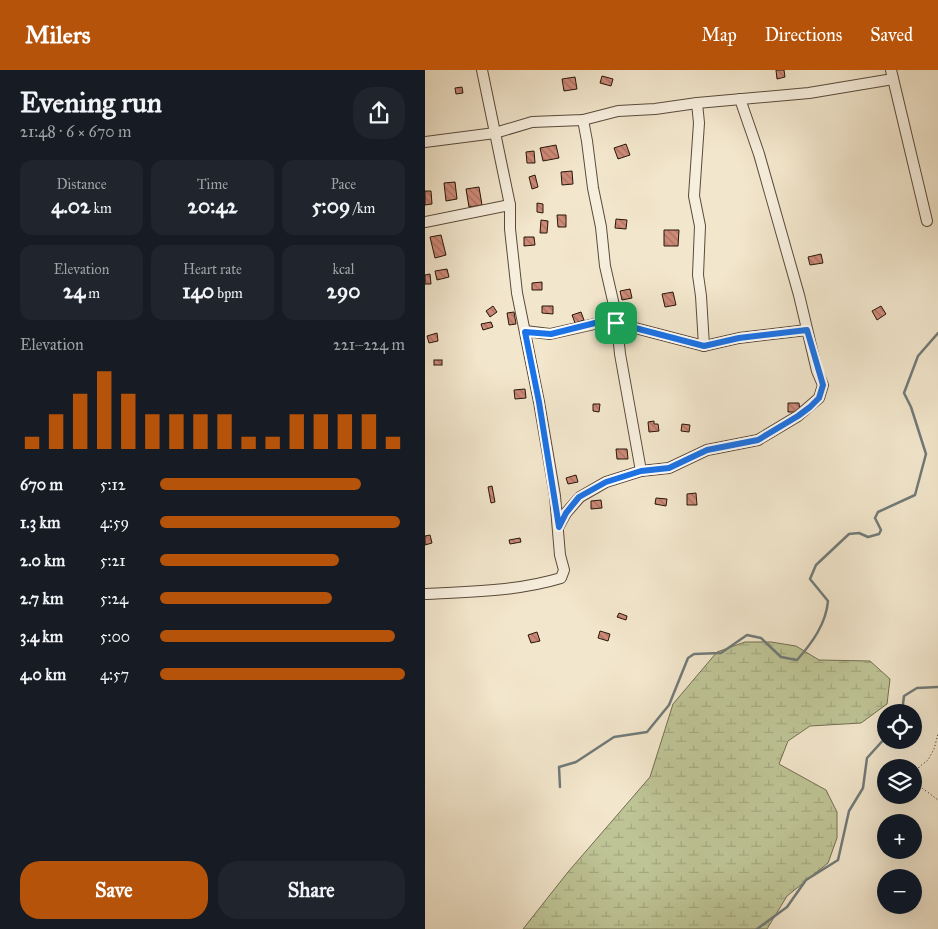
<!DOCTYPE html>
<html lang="en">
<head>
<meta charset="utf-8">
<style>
  :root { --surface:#171b24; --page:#20242c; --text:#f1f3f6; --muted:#9ea1a6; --accent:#b45309 }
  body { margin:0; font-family:"IM FELL Great Primer",serif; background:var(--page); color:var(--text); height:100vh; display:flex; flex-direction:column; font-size:19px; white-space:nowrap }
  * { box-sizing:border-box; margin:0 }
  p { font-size:16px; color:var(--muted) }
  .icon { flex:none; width:28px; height:28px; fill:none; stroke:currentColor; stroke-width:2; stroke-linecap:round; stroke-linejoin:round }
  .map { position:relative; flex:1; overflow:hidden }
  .details { display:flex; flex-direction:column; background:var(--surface); width:425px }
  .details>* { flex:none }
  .tools { position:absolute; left:452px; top:634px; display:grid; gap:10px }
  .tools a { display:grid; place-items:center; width:45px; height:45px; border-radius:50%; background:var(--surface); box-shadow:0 5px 20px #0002; font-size:25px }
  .pin { position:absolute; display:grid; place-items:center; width:42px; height:42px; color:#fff; margin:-21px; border-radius:10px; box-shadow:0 2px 8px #0006 }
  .round { display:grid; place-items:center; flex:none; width:52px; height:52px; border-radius:20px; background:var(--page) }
  .summary { display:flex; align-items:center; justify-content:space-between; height:85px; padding:0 20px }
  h1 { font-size:28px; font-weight:700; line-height:38px }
  .stats { display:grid; grid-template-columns:repeat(3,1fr); gap:8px; height:85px; padding:5px 20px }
  .stats div { display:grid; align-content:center; border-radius:12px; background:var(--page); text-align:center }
  .stats b { font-size:21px; font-weight:700 }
  .stats small { font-size:14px; font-weight:400 }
  .stats p { font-size:14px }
  .chart { height:140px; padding:10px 20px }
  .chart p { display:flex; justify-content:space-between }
  .chart svg { width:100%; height:90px; margin-top:5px; stroke:var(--accent); stroke-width:6 }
  .cta { display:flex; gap:10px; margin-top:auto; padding:10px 20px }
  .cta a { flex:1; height:58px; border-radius:20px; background:var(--accent); color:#fff; font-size:20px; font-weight:700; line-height:58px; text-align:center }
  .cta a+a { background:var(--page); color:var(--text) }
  ul { padding:0 20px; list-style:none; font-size:16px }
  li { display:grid; grid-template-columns:80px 60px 1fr; align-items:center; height:38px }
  li i { height:12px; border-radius:6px; background:var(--accent) }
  header { display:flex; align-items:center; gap:30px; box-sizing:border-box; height:70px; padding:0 25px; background:var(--accent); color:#fff }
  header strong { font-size:24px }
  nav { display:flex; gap:28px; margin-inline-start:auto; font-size:18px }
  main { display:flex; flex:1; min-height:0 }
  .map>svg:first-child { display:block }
  .wetland { fill:url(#wetland-marsh); stroke:#726e50 }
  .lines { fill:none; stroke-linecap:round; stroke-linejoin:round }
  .stream { stroke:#707a78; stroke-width:2.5 }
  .building { fill:url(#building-back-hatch); stroke:#27170a }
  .street-casing { stroke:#5a4b3a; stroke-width:12 }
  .path { stroke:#27170a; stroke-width:1; stroke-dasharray:1 2.5; stroke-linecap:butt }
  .street { stroke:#f7efde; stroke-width:10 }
  .route-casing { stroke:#fff; stroke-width:10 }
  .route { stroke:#1a73e8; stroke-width:6 }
</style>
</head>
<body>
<header>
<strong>Milers</strong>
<nav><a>Map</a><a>Directions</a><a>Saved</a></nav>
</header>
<main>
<section class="details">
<div class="summary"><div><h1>Evening run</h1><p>21:48 · 6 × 670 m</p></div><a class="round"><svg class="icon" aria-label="share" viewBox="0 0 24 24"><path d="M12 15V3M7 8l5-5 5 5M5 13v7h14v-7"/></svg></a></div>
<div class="stats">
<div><p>Distance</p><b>4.02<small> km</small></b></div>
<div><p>Time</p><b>20:42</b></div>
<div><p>Pace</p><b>5:09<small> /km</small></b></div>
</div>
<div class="stats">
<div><p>Elevation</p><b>24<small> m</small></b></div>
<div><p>Heart rate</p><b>140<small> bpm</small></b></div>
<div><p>kcal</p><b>290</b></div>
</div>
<div class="chart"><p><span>Elevation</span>221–224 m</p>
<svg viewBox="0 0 160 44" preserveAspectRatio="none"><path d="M5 44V38M15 44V27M25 44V17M35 44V6M45 44V17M55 44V27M65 44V27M75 44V27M85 44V27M95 44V38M105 44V38M115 44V27M125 44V27M135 44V27M145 44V27M155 44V38"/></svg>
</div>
<ul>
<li><b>670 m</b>5:12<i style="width:82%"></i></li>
<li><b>1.3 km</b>4:59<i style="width:98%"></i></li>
<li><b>2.0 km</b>5:21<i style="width:73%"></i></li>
<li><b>2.7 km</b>5:24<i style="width:70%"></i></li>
<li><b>3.4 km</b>5:00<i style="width:96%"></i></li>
<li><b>4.0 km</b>4:57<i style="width:100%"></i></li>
</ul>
<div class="cta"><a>Save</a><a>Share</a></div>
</section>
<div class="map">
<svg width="513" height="859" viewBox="0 0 513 859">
  <defs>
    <pattern id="wetland-marsh" width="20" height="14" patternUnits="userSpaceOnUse" patternTransform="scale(1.25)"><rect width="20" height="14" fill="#bec496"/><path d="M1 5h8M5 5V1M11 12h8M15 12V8" fill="none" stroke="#a3a880"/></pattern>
    <pattern id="building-back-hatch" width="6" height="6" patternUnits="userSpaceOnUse" patternTransform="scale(1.25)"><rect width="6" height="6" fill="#ce8a78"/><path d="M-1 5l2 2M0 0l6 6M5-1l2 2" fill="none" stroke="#a77061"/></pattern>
  </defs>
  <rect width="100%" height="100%" fill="#f2e6cc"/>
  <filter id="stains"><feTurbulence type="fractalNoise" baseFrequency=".004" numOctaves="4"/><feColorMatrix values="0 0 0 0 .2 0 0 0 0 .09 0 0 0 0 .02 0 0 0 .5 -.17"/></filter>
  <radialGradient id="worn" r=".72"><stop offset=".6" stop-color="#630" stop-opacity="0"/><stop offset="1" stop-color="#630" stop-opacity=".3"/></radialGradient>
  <polygon class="wetland" points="320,572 346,572 371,576 394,590 445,591 465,609 462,634 436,653 385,656 363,671 354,694 401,720 412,742 412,768 403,793 362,826 342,859 98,859 143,802 225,707 248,634 292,582"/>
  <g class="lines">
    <g class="stream">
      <polyline points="477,642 479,626 492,618 513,617"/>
      <path d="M135 717 134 697 151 692 189 667 222 662 244 635 263 588 269 584 296 583 322 565 336 568 356 587 372 590C387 573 401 554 403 531L385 509 391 495 424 464 434 463 443 467 454 464 456 460 450 448 453 442 490 425 501 384 486 337 479 323 493 286 513 263"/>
      <polyline points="332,859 362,837 381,810 413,790 424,741 438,718 442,688 461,667"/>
    </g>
  </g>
  <g class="building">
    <polygon points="351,0 359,0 360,7 352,9"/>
    <polygon points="177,6 188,9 186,16 175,13"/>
    <polygon points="150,7 152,19 139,21 137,9"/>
    <polygon points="37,17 38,23 31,24 30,18"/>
    <polygon points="201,74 205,85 193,89 189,78"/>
    <polygon points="131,75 134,88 118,91 115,78"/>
    <polygon points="109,81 110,93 102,93 101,82"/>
    <polygon points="147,101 148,114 137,115 136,102"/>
    <polygon points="110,105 113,117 107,119 104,107"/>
    <polygon points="30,112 32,129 21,131 19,113"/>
    <polygon points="54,117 57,135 44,137 41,119"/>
    <polygon points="0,121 6,121 7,134 0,135"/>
    <polygon points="112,133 118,134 118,143 112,142"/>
    <polygon points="132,145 141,145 141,157 133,157"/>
    <polygon points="191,149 202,150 201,159 190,158"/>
    <polygon points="116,150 123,151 122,163 115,163"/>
    <polygon points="239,160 254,160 253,176 239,176"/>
    <polygon points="16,165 21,185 10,188 5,167"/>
    <polygon points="99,167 109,167 110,175 99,176"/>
    <polygon points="396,184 398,193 385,195 383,187"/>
    <polygon points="22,199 24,207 12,210 10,201"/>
    <polygon points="5,204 6,214 0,214 0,205"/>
    <polygon points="117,212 117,220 107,220 107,213"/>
    <polygon points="205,219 207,228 197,230 195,221"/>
    <polygon points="248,222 251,235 240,237 237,224"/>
    <polygon points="68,236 72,242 65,247 61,241"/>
    <polygon points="117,236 128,236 128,244 117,243"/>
    <polygon points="456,236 461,244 452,250 447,241"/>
    <polygon points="89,242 91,254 84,255 82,243"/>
    <polygon points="156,242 159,250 150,253 147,245"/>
    <polygon points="66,252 68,257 58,260 56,254"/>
    <polygon points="12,263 13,271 4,273 2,266"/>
    <rect x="9" y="290" width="8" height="5"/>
    <polygon points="100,319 101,328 90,329 89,320"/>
    <polygon points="363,333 374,333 375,342 363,342"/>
    <polygon points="168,334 175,334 174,342 168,341"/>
    <polygon points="229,351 229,354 233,354 234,361 224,362 223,352"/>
    <polygon points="257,354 265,355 264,362 256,361"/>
    <polygon points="191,379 202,379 203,389 192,389"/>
    <polygon points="151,405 153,412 143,414 141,408"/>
    <polygon points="67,416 70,432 66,433 63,417"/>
    <polygon points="271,423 272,435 262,435 262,424"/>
    <polygon points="231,428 242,429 241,436 230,434"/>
    <polygon points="176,430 177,438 166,439 166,431"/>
    <polygon points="5,465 7,473 0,475 0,466"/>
    <polygon points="95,468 96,472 85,474 84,470"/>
    <polygon points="194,543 202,546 201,550 192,547"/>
    <polygon points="175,561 185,564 183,571 173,568"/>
    <polygon points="112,562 115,571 106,573 103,565"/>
  </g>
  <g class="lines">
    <defs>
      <g id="street">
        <polyline points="466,0 502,151"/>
        <polyline points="272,33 274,53 269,126 275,156 273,205 276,226 279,276"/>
        <polyline points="158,50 162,71 168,118 176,157 180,196 191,244 195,284 216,401"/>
        <polyline points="0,72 70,63 107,52 158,50 193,41 230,39 272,33 384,23 468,9"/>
        <polyline points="0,152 85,135"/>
        <polyline points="100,261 125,264 174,253 191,253 279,276 314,268 382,260"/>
        <polyline points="134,456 141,443 155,427 181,412 216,401 244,398 282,380 333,370 373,346 394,328 398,315 392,301 374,225 334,84 315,29"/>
        <path d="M0 524C45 522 93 521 136 508L139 500 135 485 130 426 114 332 92 223 85 159V135L57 0"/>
      </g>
    </defs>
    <use href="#street" class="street-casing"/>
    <g class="path">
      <polyline points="489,711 494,697 503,690 509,679 513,664"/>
      <polyline points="489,712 513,730"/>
    </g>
    <use href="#street" class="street"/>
  </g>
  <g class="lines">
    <defs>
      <polygon id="route" points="174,252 191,253 279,276 314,268 382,260 398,315 394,328 385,337 373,346 333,370 282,380 244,398 216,401 181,412 154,427 141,443 134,457 114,332 100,262 126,264"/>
    </defs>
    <use href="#route" class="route-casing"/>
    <use href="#route" class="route"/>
  </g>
  <rect width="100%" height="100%" filter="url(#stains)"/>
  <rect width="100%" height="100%" fill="url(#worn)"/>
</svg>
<div class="tools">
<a><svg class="icon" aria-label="locate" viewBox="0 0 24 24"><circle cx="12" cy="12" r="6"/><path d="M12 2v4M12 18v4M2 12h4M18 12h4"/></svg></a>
<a><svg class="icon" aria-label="layers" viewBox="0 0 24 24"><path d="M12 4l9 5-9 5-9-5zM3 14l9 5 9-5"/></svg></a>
<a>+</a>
<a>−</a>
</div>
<div class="pin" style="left:191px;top:253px;background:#1e9e55"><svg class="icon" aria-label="arrive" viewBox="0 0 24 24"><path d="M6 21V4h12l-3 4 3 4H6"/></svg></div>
</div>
</main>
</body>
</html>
